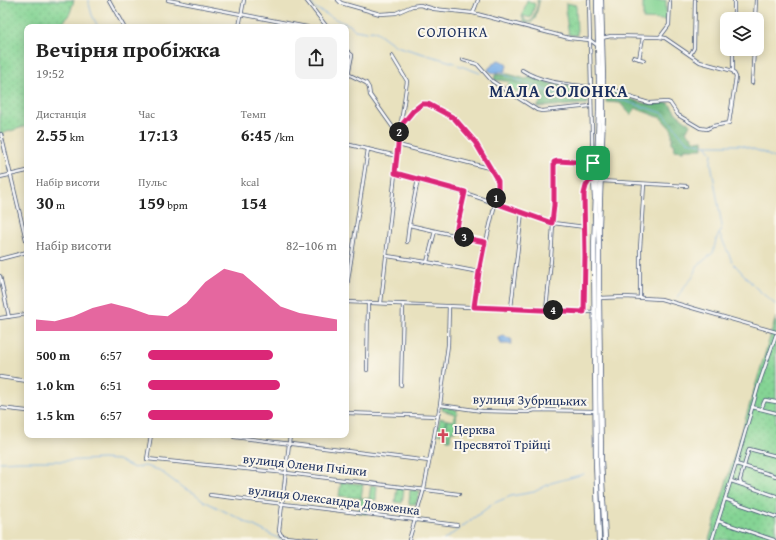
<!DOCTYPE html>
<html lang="uk">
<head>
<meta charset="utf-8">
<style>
  :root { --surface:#fff; --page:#f2f2f2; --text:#222; --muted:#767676; --accent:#db2777 }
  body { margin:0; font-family:"Gentium Book Plus",serif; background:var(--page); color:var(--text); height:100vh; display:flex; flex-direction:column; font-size:15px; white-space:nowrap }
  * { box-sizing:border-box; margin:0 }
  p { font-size:13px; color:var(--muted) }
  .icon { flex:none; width:22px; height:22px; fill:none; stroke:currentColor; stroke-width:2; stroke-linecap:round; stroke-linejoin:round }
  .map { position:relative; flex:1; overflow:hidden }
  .details { position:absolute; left:24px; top:24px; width:325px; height:414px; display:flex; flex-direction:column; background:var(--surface); border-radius:8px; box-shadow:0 2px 10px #0003 }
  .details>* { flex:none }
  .buttons { position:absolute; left:720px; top:12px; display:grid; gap:8px }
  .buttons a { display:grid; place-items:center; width:44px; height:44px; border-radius:8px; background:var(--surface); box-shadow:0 2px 10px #0003; font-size:20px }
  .pin { position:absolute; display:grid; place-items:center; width:34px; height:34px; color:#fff; margin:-17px; border-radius:8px; box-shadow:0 2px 6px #0006 }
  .km { position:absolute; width:20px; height:20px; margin:-10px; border-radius:50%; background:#222; color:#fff; font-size:11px; line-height:20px; text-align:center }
  .round { display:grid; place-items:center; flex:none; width:42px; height:42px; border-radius:8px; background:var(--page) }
  .overview { display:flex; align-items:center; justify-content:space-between; height:68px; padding:0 12px }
  h1 { font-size:22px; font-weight:700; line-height:30px }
  .stats { display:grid; grid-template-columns:repeat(3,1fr); gap:6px; height:68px; padding:4px 12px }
  .stats div { display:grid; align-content:center }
  .stats b { font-size:17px; font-weight:700 }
  .stats small { font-size:11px; font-weight:400 }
  .stats p { font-size:11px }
  .chart { height:112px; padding:8px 12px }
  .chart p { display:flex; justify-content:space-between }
  .chart svg { width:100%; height:72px; margin-top:4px; fill:var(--accent); opacity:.7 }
  ul { padding:0 12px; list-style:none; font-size:13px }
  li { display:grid; grid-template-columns:64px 48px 1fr; align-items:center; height:30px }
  li i { height:10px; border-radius:5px; background:var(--accent) }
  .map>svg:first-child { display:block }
  .grass { fill:url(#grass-dots); stroke:#508279 }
  .forest { fill:url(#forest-crowns); stroke:#44726e }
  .pitch { fill:#85d494; stroke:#508279 }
  .water { fill:url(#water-ripples); stroke:#4a6ea2 }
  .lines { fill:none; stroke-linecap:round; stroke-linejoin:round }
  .stream { stroke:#79aee7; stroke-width:1 }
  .minor-casing { stroke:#3a4a6c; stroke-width:4 }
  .highway-casing { stroke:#3a4a6c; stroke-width:6 }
  .minor { stroke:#fff; stroke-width:2.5 }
  .highway { stroke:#fff; stroke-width:4.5 }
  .highway-bridge-casing { stroke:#3a4a6c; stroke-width:6; stroke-linecap:butt }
  .highway-bridge { stroke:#fff; stroke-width:4.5 }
  .route-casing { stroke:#fff; stroke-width:8 }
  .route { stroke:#db2777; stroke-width:5 }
  .labels { text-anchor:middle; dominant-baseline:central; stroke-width:4; stroke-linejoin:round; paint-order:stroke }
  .street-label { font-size:13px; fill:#1b2f5e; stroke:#fbf7ec }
  .poi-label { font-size:13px; fill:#1b2f5e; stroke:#fbf7ec; text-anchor:start }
  .quarter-label { font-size:15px; letter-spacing:1px; fill:#1b2f5e; stroke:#fbf7ec }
  .district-label { font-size:17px; font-weight:bold; letter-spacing:1px; fill:#1b2f5e; stroke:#fbf7ec }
</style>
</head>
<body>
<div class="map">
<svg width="776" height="540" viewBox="0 0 776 540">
  <defs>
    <pattern id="grass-dots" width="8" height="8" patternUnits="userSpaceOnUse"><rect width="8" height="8" fill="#85d494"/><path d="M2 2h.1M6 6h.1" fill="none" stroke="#72b682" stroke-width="1.8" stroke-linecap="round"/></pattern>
    <pattern id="forest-crowns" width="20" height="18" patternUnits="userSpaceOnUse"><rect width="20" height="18" fill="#6cb67e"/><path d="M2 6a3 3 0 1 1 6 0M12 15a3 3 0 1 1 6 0" fill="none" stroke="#58946a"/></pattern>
    <pattern id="water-ripples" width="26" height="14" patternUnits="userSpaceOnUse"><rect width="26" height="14" fill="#79aee7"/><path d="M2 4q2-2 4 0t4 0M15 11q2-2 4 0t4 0" fill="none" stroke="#628ebe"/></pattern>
  </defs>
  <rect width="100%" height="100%" fill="#fbf7ec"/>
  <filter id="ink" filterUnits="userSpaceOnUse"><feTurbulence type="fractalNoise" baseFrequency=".025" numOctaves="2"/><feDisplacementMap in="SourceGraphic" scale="8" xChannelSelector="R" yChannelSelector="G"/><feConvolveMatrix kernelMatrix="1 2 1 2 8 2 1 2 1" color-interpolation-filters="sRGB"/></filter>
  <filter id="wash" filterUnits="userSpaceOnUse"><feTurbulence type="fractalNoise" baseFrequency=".012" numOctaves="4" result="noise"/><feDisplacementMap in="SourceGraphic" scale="16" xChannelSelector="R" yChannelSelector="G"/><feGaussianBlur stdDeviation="0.9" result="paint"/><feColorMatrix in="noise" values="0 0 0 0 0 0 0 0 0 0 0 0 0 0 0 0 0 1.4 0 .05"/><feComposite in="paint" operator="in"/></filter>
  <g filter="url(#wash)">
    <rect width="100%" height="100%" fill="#e8e1be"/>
    <g class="grass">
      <polygon points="0,0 74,0 70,13 60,27 27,27 27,126 0,134"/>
      <polygon points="566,3 576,5 577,35 569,35 566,16"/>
      <polygon points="776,317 776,540 709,540 773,327"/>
      <polygon points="598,369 598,370 603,540 601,540"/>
      <polygon points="443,406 457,410 455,431 451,431 450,440 447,440 448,435 445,434 447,426 447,420 453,421 455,414 442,410"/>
      <polygon points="440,418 447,420 446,425 444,426 445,428 444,434 437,433"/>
      <polygon points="341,482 363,484 361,498 369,499 371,485 377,486 376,500 369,499 367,514 359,513 361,498 339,496"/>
      <polygon points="397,488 404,489 402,503 395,502"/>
      <polygon points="410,490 420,491 416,504 409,504"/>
    </g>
    <g class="forest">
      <path d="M508 74 526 79 530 77 553 84 588 88V104L537 107 544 97C535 95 533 92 525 87 515 81 505 81 494 80L495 75Z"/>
      <path d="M611 88C623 95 636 103 650 104 656 105 662 102 669 103L677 114 690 124 686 132 696 141 703 140V149H686L683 151 674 150 675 145 672 144V130L661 118 635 108 631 115 620 103 606 102V90Z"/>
    </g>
    <g class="pitch">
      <polygon points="527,0 535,4 531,18 523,16 525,20 528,22 533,20 538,4 537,0 539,0 539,2 535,19 530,23 525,23 522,17"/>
      <polygon points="643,0 666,0 666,20 643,19"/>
      <polygon points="510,81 523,86 520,93 507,87"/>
    </g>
    <g class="water">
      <path d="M498 60C502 61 505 62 507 66L505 71 493 73 488 70V69Z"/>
      <polygon points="503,335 512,340 511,344 501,344 499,338"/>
    </g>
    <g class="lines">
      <g class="stream">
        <polyline points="88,0 92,15 98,27"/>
        <polyline points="309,0 315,8 341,22 350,25 355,30 367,32 372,30 377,32 396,46 455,63"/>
        <polyline points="458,65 480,73"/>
        <polyline points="502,72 507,76 554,93 589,96"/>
        <polyline points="606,97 612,97 663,113 686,141 706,145 741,145 762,152 776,159"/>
        <polyline points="706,145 712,153 711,163 722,226 719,233 732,261"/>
        <polyline points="734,264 756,288 776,305"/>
        <polyline points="678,298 683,288 693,277 695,270 698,265 713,253 716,240 719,234"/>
        <polyline points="0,462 19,461 63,461 102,459 118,460 134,468 145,466 159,470 183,488 194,493 204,501 282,540"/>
        <polyline points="444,540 494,503 511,496 534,492 551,483 584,474"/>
      </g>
    </g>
  </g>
  <g filter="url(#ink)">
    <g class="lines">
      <defs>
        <g id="minor">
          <polyline points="109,0 124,27"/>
          <polyline points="168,0 307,27"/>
          <polyline points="306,0 327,27"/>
          <polyline points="338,0 341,3 380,14 396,13 412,6 420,5 434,9 473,13 569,38 590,40 597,45"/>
          <polyline points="589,0 593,180 594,199"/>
          <polyline points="473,13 478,0"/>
          <polyline points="734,19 734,0"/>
          <polyline points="755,19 756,0"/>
          <polyline points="239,27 244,0"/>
          <polyline points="660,37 669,25 670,0"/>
          <polyline points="346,50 352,55 348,75"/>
          <polyline points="690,55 694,48 695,0"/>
          <polyline points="633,57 644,60"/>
          <polyline points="639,59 643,37"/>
          <polyline points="463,60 477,64 492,81 537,110 542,111 591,106"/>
          <path d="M522 70C542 83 568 84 591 87"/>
          <polyline points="733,71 733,49"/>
          <polyline points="346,73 366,83 369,88 370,95 399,136"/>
          <polyline points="752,83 754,49"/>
          <polyline points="591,91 611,88 632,98 649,103 667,102 670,103 678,115 700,128 707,129 713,126 729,123 736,77 733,71 700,62 665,38 660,37 611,36 602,38"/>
          <polyline points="400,127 413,111 422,104 428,104 456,119 475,142 483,154 498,181 498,191 479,272 474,307"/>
          <polyline points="1,134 27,244"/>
          <polyline points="346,144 397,156"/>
          <polyline points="398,145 489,168"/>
          <polyline points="395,173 465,193 553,223 585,227"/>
          <polyline points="0,177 27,171"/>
          <polyline points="601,181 687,186"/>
          <polyline points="409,225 485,242"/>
          <polyline points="455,236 465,193"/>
          <polyline points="407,242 409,225 418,179"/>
          <polyline points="387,256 427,262 479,272"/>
          <polyline points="0,259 27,252"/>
          <polyline points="427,262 435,231"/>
          <polyline points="0,276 9,317"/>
          <polyline points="346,293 368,149"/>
          <polyline points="640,297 640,249 644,184"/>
          <polyline points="599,298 625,297 661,299 776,332"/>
          <polyline points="346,302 594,312"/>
          <polyline points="381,303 399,137 407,81 392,56"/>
          <polyline points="511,308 522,212"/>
          <polyline points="546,310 551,260 554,205 553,163 555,161 557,161 593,163"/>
          <polyline points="584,312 585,256 584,194 586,186 589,181 593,180"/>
          <polyline points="0,318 27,314"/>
          <polyline points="367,370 368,303"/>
          <polyline points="0,377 27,381"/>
          <polyline points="401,385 403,304"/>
          <polyline points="440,405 482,411 528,412 535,410 595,411"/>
          <polyline points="752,407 776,413"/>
          <polyline points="0,408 27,411"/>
          <polyline points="761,409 765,400 776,402"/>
          <polyline points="346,413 438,416"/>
          <polyline points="290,435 279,531 281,535 285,537 318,540"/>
          <polyline points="234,437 429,461"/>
          <polyline points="148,458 147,459 151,435"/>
          <polyline points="147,459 287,473 459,494"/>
          <polyline points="736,464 776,476"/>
          <polyline points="731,481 776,496"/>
          <polyline points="741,484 740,480 749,449 776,456"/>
          <polyline points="210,495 457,525"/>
          <polyline points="725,499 776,517"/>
          <polyline points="718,521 774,540"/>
          <polyline points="409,540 424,489 440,405 448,345 449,306"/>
          <polyline points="712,540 736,464 759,384 776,335"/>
        </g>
        <g id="highway">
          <polyline points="597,0 599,80"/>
          <polyline points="601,0 603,80"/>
          <polyline points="603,112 599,226 599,298 601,460 605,540"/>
          <polyline points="599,540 596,461 594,248 599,112"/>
        </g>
      </defs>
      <use href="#minor" class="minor-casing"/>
      <use href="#highway" class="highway-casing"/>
      <use href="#minor" class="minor"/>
      <use href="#highway" class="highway"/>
      <defs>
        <g id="highway-bridge">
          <polyline points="599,80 599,112"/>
          <polyline points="603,80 603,112"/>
        </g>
      </defs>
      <use href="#highway-bridge" class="highway-bridge-casing"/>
      <use href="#highway-bridge" class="highway-bridge"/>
    </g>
  </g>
  <g class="lines" filter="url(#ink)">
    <defs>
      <polygon id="route" points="422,104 428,104 454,118 475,142 498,181 498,191 495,203 552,223 554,205 554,162 557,161 593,163 593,180 589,181 586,186 584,194 585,256 584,312 474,307 479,272 485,242 455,236 465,192 395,173 400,127 413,111"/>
    </defs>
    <use href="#route" class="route-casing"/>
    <use href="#route" class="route"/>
  </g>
  <defs>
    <symbol id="church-bare" viewBox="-9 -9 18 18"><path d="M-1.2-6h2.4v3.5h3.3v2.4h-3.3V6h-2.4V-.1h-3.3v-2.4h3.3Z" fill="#d1495b" stroke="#fbf7ec" stroke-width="2.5" paint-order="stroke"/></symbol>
  </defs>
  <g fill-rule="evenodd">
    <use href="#church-bare" x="433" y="426" width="20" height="20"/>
  </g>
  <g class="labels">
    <g class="street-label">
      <text transform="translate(530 400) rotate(1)">вулиця Зубрицьких</text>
      <text transform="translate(305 465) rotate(6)">вулиця Олени Пчілки</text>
      <text transform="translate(334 500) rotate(7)">вулиця Олександра Довженка</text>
    </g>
    <g class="poi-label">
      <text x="454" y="429">Церква<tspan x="454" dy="15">Пресвятої Трійці</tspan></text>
    </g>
    <g class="quarter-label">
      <text x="453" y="31">СОЛОНКА</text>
    </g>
    <g class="district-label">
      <text x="559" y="90">МАЛА СОЛОНКА</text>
    </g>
  </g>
</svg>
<div class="buttons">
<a><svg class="icon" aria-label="layers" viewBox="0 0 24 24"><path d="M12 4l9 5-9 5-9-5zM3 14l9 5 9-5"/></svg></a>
</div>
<div class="pin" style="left:593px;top:163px;background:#1e9e55"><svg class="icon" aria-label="arrive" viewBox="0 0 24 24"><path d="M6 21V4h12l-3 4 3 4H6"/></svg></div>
<b class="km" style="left:496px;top:198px">1</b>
<b class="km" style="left:399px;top:132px">2</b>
<b class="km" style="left:464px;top:237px">3</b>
<b class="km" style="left:553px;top:310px">4</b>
<section class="details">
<div class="overview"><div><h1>Вечірня пробіжка</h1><p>19:52</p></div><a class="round"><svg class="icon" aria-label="share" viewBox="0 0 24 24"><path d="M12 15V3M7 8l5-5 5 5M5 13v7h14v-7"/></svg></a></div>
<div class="stats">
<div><p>Дистанція</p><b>2.55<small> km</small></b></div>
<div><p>Час</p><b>17:13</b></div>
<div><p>Темп</p><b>6:45<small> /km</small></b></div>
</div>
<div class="stats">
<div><p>Набір висоти</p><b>30<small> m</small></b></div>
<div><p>Пульс</p><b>159<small> bpm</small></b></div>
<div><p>kcal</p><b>154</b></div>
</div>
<div class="chart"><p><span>Набір висоти</span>82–106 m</p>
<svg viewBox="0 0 160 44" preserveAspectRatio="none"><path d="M0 44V37L10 38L20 35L30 30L40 27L50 30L60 34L70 35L80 27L90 14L100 6L110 9L120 19L130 29L140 33L150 35L160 37V44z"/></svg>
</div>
<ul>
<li><b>500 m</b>6:57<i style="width:66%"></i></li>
<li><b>1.0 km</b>6:51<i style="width:70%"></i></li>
<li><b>1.5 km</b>6:57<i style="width:66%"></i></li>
</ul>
</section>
</div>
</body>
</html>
